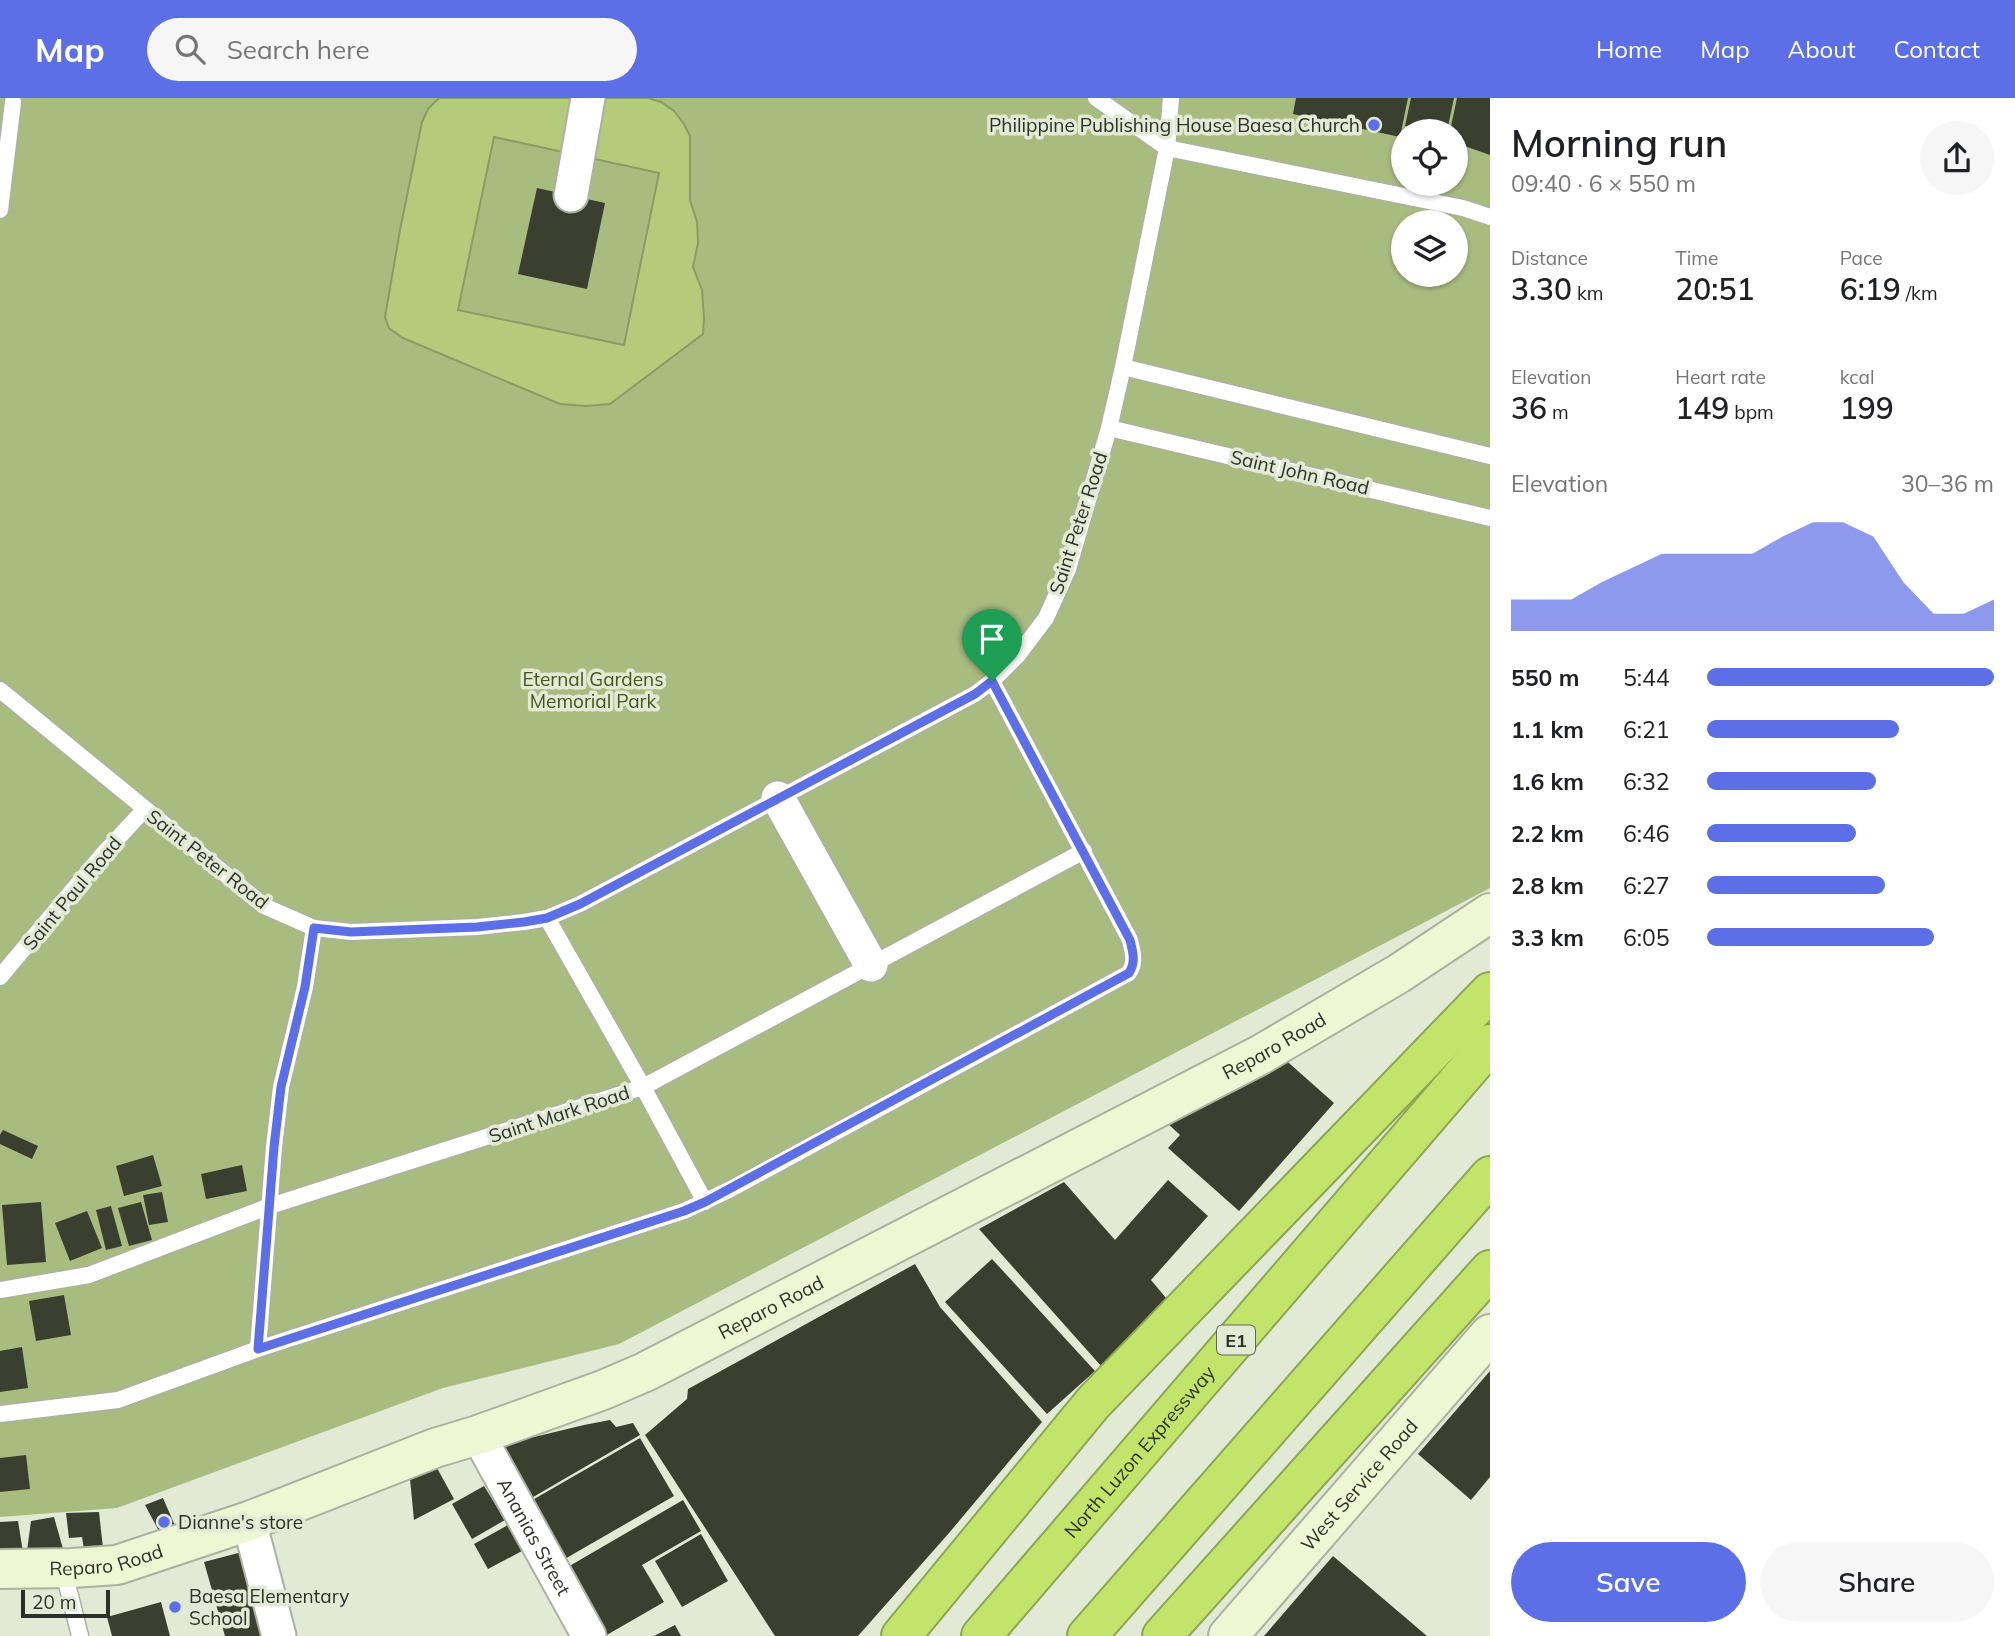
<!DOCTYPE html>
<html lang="en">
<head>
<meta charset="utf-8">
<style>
  :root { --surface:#fff; --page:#f6f6f6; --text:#202124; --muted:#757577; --accent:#5c6fe6 }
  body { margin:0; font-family:Mulish,sans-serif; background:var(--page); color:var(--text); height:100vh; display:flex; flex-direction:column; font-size:26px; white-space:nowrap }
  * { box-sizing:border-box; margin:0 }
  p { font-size:23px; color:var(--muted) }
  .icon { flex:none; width:38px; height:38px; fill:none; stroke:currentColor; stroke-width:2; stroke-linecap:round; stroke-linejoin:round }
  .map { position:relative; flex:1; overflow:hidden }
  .panel { display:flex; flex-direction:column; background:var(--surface); width:525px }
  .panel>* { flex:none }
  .fabs { position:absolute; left:1391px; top:21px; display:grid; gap:14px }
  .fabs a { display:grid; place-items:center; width:77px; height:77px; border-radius:50%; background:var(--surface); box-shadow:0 2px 5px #0004; font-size:35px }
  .scale { position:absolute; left:21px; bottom:18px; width:89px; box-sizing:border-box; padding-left:7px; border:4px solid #2d3028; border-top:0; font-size:19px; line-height:24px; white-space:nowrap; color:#2d3028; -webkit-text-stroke:5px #e2e9d5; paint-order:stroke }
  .pin { position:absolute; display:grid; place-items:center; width:60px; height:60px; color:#fff; margin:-72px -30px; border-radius:50% 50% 50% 0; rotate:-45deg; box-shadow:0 0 7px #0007 }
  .pin .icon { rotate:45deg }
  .round { display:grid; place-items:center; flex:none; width:74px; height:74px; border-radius:37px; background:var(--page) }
  .head { display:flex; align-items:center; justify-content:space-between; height:119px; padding:0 21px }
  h1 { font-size:38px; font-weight:600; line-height:52px }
  .metrics { display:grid; grid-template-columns:repeat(3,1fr); gap:10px; height:119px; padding:7px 21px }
  .metrics div { display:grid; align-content:center }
  .metrics b { font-size:30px; font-weight:600 }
  .metrics small { font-size:19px; font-weight:400 }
  .metrics p { font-size:19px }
  .chart { height:196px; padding:14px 21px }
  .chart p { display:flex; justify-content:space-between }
  .chart svg { width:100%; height:126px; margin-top:7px; fill:var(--accent); opacity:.7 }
  .cta { display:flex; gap:14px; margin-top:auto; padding:14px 21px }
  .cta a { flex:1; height:80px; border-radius:42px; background:var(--accent); color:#fff; font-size:28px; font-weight:600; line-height:80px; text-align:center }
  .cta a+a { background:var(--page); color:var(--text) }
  ul { padding:0 21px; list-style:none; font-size:23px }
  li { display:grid; grid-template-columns:112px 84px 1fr; align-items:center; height:52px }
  li i { height:18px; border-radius:9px; background:var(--accent) }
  header { display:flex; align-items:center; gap:42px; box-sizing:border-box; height:98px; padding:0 35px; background:var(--accent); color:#fff }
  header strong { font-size:33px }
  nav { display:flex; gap:38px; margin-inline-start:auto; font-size:24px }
  .search { width:490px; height:63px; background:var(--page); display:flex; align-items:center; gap:18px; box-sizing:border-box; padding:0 24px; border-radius:38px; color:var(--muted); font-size:26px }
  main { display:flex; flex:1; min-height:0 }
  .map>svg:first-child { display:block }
  .green { fill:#a9bc80; fill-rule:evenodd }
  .water { fill:#b3cb7b; stroke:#8b9c62; stroke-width:2; fill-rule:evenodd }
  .building { fill:#3a3f2f }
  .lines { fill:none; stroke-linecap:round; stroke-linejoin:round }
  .lane-casing { stroke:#abb19f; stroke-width:19 }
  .street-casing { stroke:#abb19f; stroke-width:37 }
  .secondary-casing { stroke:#abb19f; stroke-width:42 }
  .highway-casing { stroke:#8ea554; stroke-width:42 }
  .lane { stroke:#fff; stroke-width:16 }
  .street { stroke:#fff; stroke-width:33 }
  .secondary { stroke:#edf7d3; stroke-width:38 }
  .highway { stroke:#c2e46b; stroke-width:38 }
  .route-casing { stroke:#fff; stroke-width:14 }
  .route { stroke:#5c6fe6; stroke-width:9 }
  .poi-dot { fill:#5c6fe6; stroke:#e2e9d5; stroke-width:2.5 }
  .labels { text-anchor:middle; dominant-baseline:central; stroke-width:7; stroke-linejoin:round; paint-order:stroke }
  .shield { fill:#e2e9d5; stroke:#63685c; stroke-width:2 }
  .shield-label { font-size:18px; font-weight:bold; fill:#2d3028 }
  .poi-label { font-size:19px; fill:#2d3028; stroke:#e2e9d5; text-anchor:start }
  .street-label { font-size:19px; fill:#2d3028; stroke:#e2e9d5 }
  .park-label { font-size:19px; fill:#46551c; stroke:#e2e9d5 }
</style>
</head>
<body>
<header>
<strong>Map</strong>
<div class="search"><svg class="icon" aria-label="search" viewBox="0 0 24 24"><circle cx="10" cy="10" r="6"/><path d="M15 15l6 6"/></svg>Search here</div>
<nav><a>Home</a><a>Map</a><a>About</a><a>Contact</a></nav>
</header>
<main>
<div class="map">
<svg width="1490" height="1538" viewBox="0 0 1490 1538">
  <rect width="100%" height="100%" fill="#e2e9d5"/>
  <path class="green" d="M0 0H1490V790L619 1246 443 1290 117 1410 0 1419ZM1404 33H1456V86H1404ZM1404 124H1456V177H1404Z"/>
  <path class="water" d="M439 0H648L661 4 674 13 684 26 690 38V102L697 124 698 145 693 169 702 192 704 220 703 236 610 306 586 308 560 306 403 240 389 230 385 219 400 132 422 24 428 11ZM494 39 659 75 624 247 458 212Z"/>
  <g class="building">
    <polygon points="1296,0 1408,0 1400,39 1293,16"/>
    <polygon points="1411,0 1454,0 1447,33 1431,33 1405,28"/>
    <polygon points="1457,0 1490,0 1490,57 1456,45 1456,33 1450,33"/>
    <polygon points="537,90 605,105 587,191 518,176"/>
    <polygon points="1281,958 1334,1005 1239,1113 1168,1050 1180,1037 1164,1022"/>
    <polygon points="3,1032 38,1048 32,1061 0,1046 0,1037"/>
    <polygon points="153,1057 162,1088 124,1098 116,1068"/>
    <polygon points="242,1067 247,1093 206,1101 201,1076"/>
    <polygon points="1168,1082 1208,1118 1151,1182 1166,1200 1102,1269 979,1131 1064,1084 1115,1142"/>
    <polygon points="162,1094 168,1124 149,1127 143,1097"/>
    <polygon points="41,1104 46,1164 7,1167 2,1107"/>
    <polygon points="141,1104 152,1142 129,1148 118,1110"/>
    <polygon points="111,1108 122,1148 106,1152 96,1112"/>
    <polygon points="87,1113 102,1150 70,1163 55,1125"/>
    <polygon points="992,1161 1095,1273 1047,1316 945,1204"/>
    <polygon points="915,1166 940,1209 1042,1324 949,1435 858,1538 775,1538 645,1337 687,1301 688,1291"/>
    <polygon points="64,1197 71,1237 36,1243 29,1203"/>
    <polygon points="22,1249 28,1290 0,1294 0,1253"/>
    <polygon points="1490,1273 1490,1379 1471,1402 1418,1356"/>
    <polygon points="610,1322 616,1329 633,1325 640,1337 528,1402 496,1348 584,1327"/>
    <polygon points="640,1340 674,1398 563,1462 529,1404"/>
    <polygon points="26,1357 30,1391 0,1394 0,1360"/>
    <polygon points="437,1370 454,1401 414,1422 410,1381"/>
    <polygon points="484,1388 505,1422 472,1441 452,1406"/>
    <polygon points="163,1400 176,1430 160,1435 145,1407"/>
    <polygon points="683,1402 701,1433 642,1467 664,1504 605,1538 566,1470"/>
    <polygon points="99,1414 103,1450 84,1451 82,1439 69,1440 66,1415"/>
    <polygon points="54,1419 63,1451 27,1453 31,1423"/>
    <polygon points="18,1423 23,1454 0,1454 0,1424"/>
    <polygon points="508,1427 522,1453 488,1471 474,1446"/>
    <polygon points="701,1436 728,1483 682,1509 655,1463"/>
    <polygon points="246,1453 270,1538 225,1538 204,1464"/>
    <polygon points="1333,1458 1427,1538 1264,1538"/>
    <polygon points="161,1504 170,1538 112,1538 107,1519"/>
    <polygon points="675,1527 681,1538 654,1538"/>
  </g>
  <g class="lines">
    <defs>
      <g id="lane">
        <polyline points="1096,0 1167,50 1463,110 1490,119"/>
        <polyline points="0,112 13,4"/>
        <polyline points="1123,269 1490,358"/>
        <polyline points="1109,330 1490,420"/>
        <polyline points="0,592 264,808 314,830 351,834 477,829 524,824 547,820 580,806 975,596 992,583 1018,557 1046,520 1068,471 1109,330 1123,269 1167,50 1171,0"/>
        <polyline points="547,820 643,989 705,1104"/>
        <polyline points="0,879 104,755 145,711"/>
        <polyline points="0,1192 89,1177 270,1108 643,989 1084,753"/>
        <polyline points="258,1251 274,1049 281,989 305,889 314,830"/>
        <path d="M0 1316 118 1302 258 1251 684 1113 729 1092 1129 875C1136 864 1133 855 1130 842L992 583"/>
        <polyline points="63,1470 80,1538"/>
      </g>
      <g id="street">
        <polyline points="571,97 588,0"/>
        <polyline points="778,700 871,867"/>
        <path id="s1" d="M478 1337 589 1538"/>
        <polyline points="249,1423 279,1538"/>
      </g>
      <g id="secondary">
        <path id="s2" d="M0 1471 72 1470 117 1467 249 1423 435 1350 478 1337 603 1292 645 1274 1260 957 1398 876 1490 815"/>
        <path id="s3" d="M1228 1538 1490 1236"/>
      </g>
      <g id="highway">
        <polyline points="901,1538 1093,1305 1490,894"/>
        <path id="s4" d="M981 1538 1490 946"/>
        <polyline points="1087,1538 1490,1078"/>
        <polyline points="1162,1538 1490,1172"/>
      </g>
    </defs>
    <use href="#lane" class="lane-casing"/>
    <use href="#street" class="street-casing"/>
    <use href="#secondary" class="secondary-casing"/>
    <use href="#highway" class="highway-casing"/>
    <use href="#lane" class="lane"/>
    <use href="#street" class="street"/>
    <use href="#secondary" class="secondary"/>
    <use href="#highway" class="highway"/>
  </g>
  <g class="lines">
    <defs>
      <path id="route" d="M992 583 1130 842C1133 854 1136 864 1129 875L705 1104 684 1113 258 1251 274 1049 281 989 305 889 314 830 351 834 477 829 524 824 547 820 580 806 975 596Z"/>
    </defs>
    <use href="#route" class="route-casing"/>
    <use href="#route" class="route"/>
  </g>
  <g class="poi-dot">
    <circle cx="1374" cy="27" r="7"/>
    <circle cx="164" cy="1424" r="7"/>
    <circle cx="175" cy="1509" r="7"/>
  </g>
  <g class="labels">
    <rect class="shield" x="1217" y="1227.5" width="38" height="29" rx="5"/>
    <g class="shield-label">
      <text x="1236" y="1242">E1</text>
    </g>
    <g class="poi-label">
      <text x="1360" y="27" text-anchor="end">Philippine Publishing House Baesa Church</text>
      <text x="178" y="1424">Dianne's store</text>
      <text x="189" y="1498">Baesa Elementary<tspan x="189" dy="22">School</tspan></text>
    </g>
    <g class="street-label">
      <text transform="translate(1300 374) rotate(13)">Saint John Road</text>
      <text transform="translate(1078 425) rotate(-72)">Saint Peter Road</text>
      <text transform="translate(208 761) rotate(38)">Saint Peter Road</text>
      <text transform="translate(72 795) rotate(-50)">Saint Paul Road</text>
      <text stroke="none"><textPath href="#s2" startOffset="1388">Reparo Road</textPath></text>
      <text transform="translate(559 1016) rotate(-18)">Saint Mark Road</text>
      <text stroke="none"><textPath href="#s2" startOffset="821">Reparo Road</textPath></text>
      <text stroke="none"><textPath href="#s4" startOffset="243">North Luzon Expressway</textPath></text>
      <text stroke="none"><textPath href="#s3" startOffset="200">West Service Road</textPath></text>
      <text stroke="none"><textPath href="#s1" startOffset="116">Ananias Street</textPath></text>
      <text stroke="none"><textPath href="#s2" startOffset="107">Reparo Road</textPath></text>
    </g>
    <g class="park-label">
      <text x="593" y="581">Eternal Gardens<tspan x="593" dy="22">Memorial Park</tspan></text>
    </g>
  </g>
</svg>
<div class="fabs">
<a><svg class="icon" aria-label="locate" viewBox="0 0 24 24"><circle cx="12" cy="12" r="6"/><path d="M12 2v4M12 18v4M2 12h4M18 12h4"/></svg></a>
<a><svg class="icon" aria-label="layers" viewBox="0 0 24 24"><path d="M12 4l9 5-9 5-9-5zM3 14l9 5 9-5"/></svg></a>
</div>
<div class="scale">20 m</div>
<div class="pin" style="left:992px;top:583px;background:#1e9e55"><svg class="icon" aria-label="arrive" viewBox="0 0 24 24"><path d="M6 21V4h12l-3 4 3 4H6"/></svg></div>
</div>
<section class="panel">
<div class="head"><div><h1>Morning run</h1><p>09:40 · 6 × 550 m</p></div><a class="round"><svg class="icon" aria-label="share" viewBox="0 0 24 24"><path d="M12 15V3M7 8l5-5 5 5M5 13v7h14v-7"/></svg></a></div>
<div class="metrics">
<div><p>Distance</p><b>3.30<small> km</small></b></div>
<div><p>Time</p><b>20:51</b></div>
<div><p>Pace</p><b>6:19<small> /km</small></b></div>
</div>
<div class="metrics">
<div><p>Elevation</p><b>36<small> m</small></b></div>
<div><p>Heart rate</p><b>149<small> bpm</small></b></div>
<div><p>kcal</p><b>199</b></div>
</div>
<div class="chart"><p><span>Elevation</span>30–36 m</p>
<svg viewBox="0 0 160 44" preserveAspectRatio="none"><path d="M0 44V33L10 33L20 33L30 27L40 22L50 17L60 17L70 17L80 17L90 11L100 6L110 6L120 11L130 27L140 38L150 38L160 33V44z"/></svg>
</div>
<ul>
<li><b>550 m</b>5:44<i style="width:100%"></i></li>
<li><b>1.1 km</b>6:21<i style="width:67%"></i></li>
<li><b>1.6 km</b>6:32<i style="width:59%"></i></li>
<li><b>2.2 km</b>6:46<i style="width:52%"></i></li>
<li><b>2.8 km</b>6:27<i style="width:62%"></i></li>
<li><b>3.3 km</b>6:05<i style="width:79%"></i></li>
</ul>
<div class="cta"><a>Save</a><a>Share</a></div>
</section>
</main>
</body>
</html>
